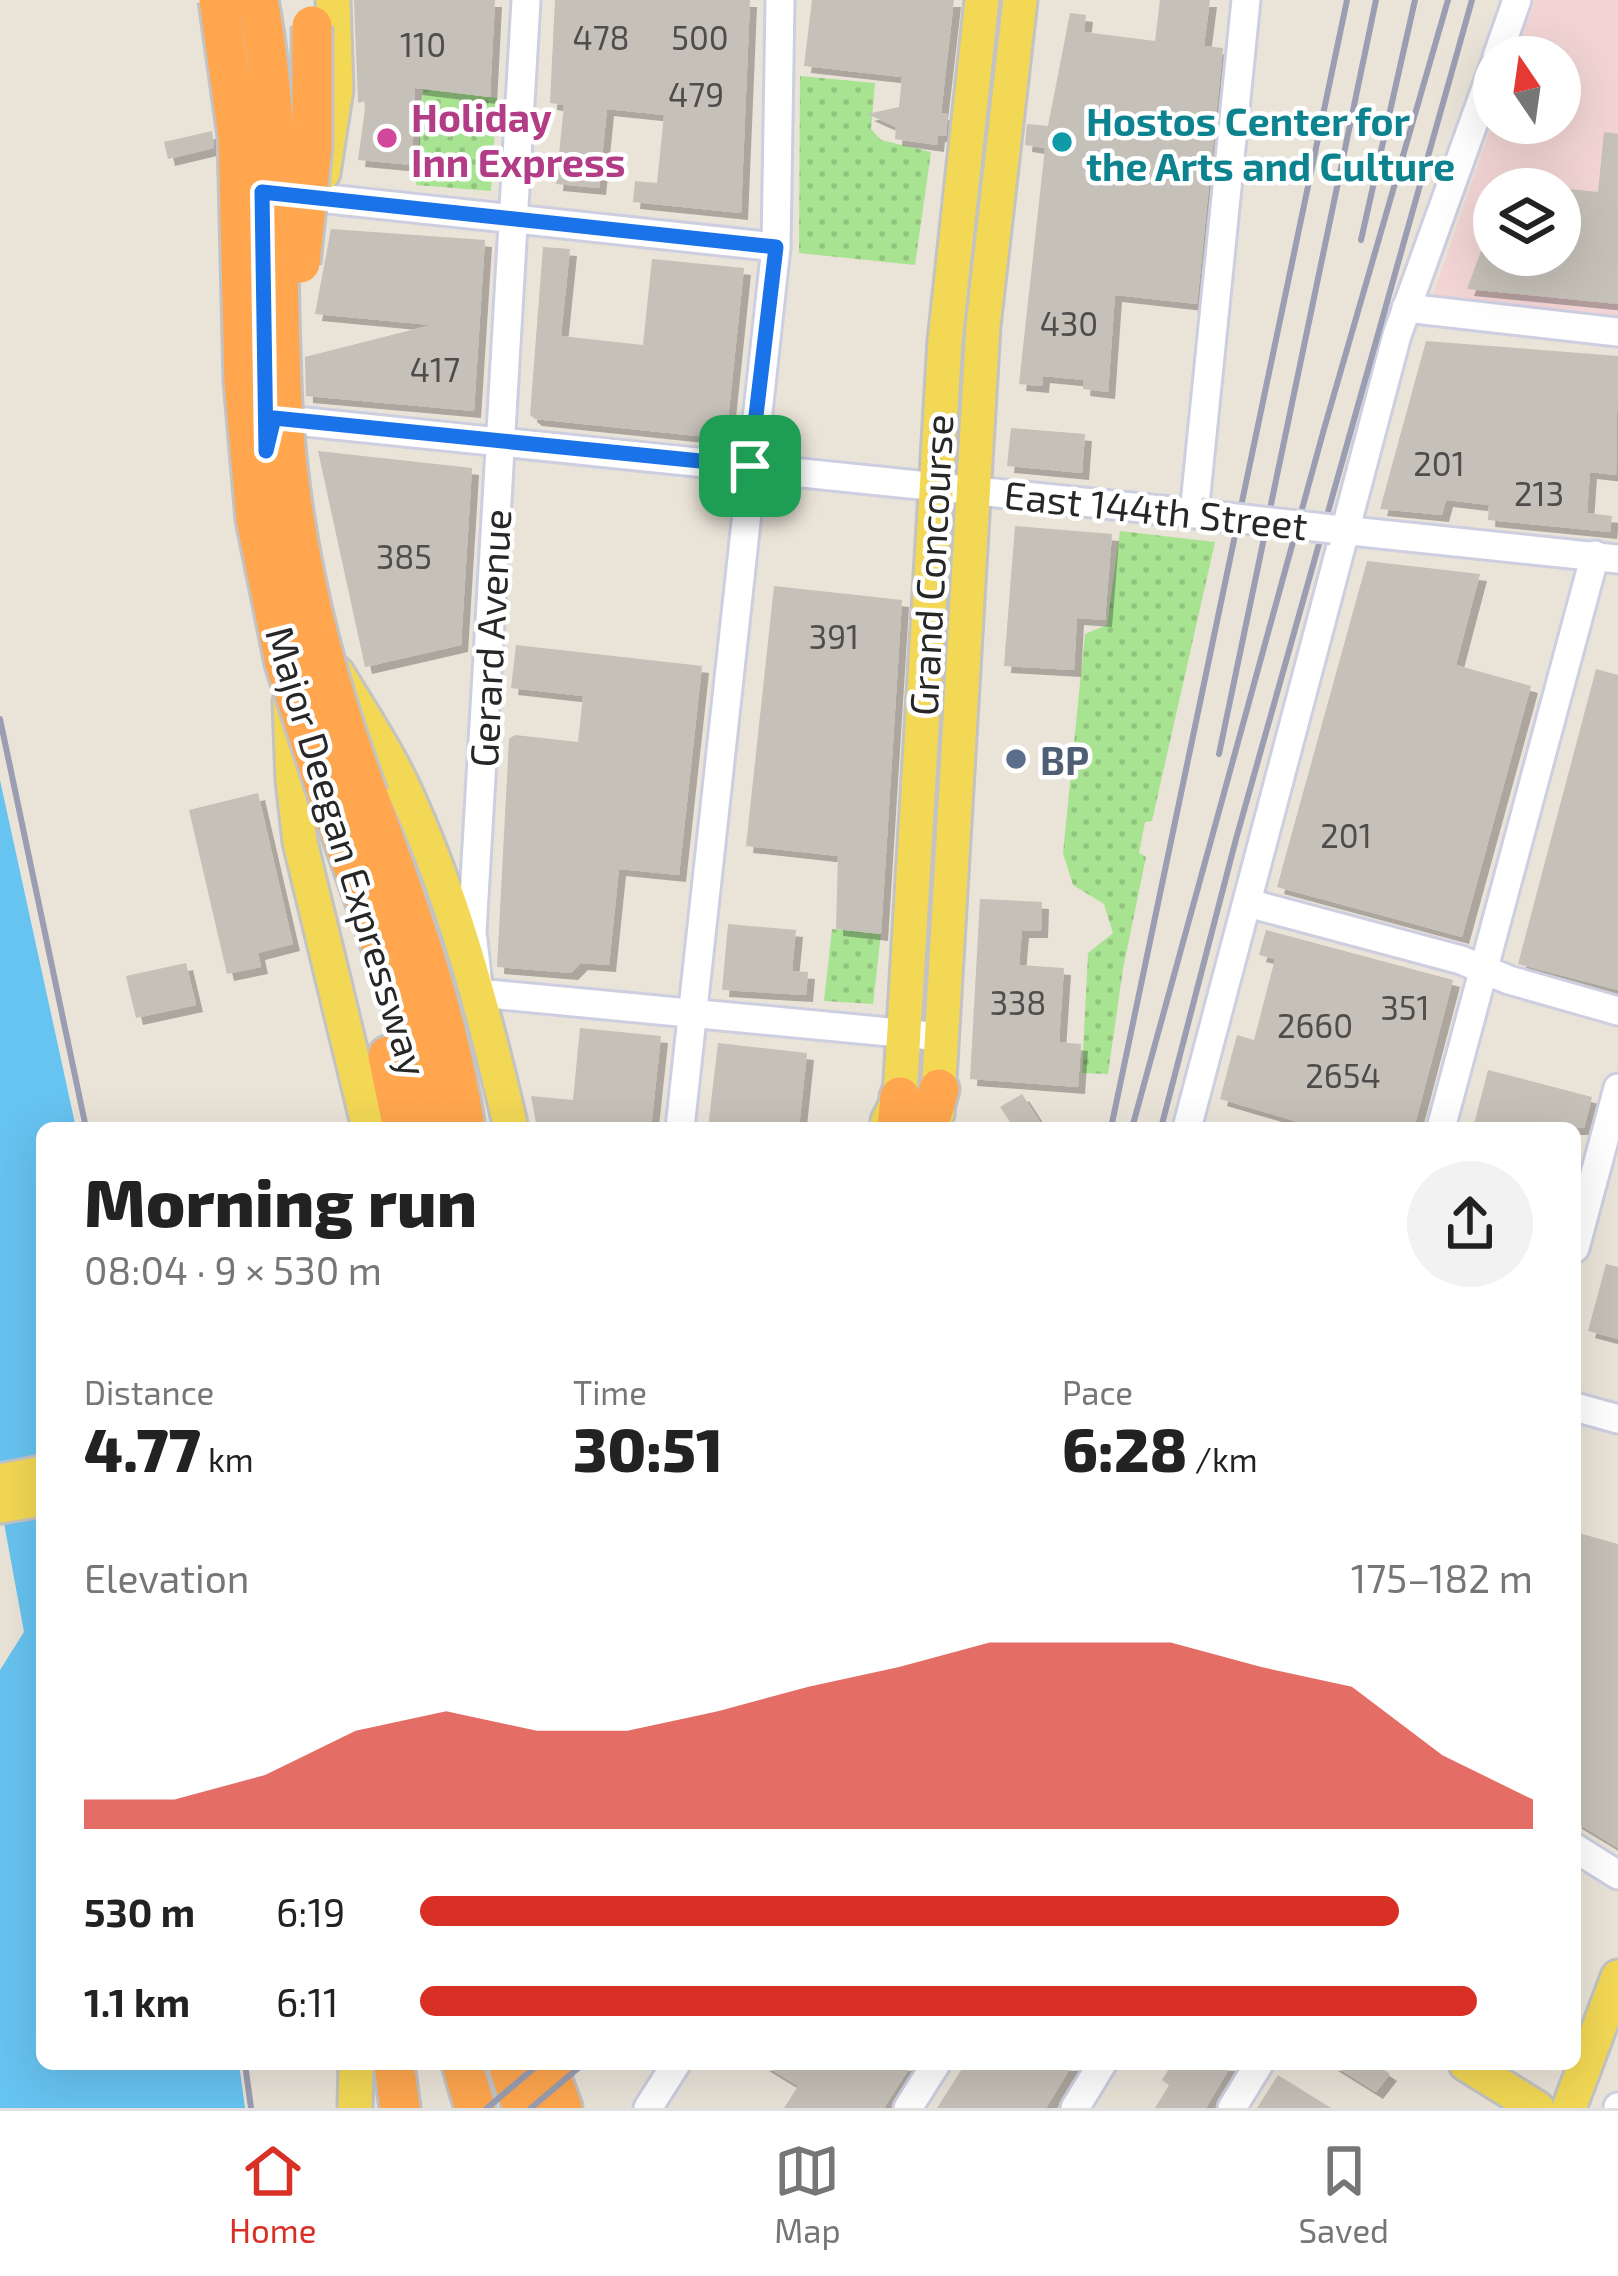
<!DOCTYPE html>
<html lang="en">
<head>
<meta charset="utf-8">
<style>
  :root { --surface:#fff; --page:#f2f2f2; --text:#222; --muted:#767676; --line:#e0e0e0; --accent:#d93025 }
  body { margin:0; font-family:"Exo 2",sans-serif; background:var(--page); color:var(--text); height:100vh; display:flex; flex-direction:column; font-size:45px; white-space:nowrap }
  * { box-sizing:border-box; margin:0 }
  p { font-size:39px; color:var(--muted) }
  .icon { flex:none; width:66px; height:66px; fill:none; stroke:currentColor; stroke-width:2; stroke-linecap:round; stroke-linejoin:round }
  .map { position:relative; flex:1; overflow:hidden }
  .sheet { position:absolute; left:36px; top:1122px; width:1545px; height:948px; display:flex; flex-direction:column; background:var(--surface); border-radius:18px; box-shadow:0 12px 48px #0002 }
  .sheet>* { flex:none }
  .needle { width:78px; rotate:347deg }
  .tools { position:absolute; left:1473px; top:36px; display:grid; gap:24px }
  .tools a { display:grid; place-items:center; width:108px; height:108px; border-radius:50%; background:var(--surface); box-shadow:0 12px 48px #0002; font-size:60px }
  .pin { position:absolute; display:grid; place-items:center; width:102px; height:102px; color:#fff; margin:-51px; border-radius:24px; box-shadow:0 6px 18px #0006 }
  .round { display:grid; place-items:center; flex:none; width:126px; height:126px; border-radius:63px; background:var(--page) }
  .head { display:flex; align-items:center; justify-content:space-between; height:204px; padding:0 48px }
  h1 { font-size:66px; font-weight:800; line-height:90px }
  .figures { display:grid; grid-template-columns:repeat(3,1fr); gap:18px; height:204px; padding:12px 48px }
  .figures div { display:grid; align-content:center }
  .figures b { font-size:60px; font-weight:800 }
  .figures small { font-size:33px; font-weight:400 }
  .figures p { font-size:33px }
  .chart { height:336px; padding:24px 48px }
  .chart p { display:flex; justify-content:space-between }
  .chart svg { width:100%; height:216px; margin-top:12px; fill:var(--accent); opacity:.7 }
  ul { padding:0 48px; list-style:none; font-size:39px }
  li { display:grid; grid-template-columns:192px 144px 1fr; align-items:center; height:90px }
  li i { height:30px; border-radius:15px; background:var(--accent) }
  .tabs { display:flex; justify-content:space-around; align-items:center; height:168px; border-top:3px solid var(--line); background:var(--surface); font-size:33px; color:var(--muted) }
  .tabs a { display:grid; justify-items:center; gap:6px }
  .tabs .current { color:var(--accent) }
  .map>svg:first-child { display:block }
  .medical { fill:#f2d4d4; fill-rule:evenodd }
  .grass { fill:url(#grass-dots) }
  .water { fill:#67c3f0 }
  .building { fill:#c5c0b8; filter:url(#shadow) }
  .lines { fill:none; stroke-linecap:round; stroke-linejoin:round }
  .minor-casing { stroke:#cdcfe1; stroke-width:33 }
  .major-casing { stroke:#c3c3c3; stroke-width:39 }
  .highway-casing { stroke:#c3c3c3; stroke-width:45 }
  .minor { stroke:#fff; stroke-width:27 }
  .major { stroke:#f2d854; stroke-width:33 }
  .highway { stroke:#ffa64e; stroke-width:39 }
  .rail { stroke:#9b9db2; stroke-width:6 }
  .minor-bridge-casing { stroke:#cdcfe1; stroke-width:33; stroke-linecap:butt }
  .highway-bridge-casing { stroke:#c3c3c3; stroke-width:45; stroke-linecap:butt }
  .minor-bridge { stroke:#fff; stroke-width:27 }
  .highway-bridge { stroke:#ffa64e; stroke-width:39 }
  .route-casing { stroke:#fff; stroke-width:24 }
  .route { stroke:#1a73e8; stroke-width:15 }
  .hotel-dot { fill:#d1479c; stroke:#fff; stroke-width:4.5 }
  .culture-dot { fill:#0f9aa8; stroke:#fff; stroke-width:4.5 }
  .service-dot { fill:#5c6f8a; stroke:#fff; stroke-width:4.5 }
  .labels { text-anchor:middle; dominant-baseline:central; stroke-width:9; stroke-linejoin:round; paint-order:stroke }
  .number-label { font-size:33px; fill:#4e4d4b }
  .hotel-label { font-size:39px; font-weight:bold; fill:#b23c85; stroke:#fff; text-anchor:start }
  .culture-label { font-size:39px; font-weight:bold; fill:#0d838f; stroke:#fff; text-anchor:start }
  .street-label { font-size:39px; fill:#272727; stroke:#fff }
  .service-label { font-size:39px; font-weight:bold; fill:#4e5e75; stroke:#fff; text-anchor:start }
</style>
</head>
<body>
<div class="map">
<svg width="1618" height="2108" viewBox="0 0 1618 2108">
  <defs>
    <pattern id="grass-dots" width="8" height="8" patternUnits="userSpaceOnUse" patternTransform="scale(3)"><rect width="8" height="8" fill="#a8e392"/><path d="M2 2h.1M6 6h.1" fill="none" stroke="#91c37e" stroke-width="1.8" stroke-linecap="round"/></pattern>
    <filter id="shadow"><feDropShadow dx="7" dy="7" stdDeviation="0" flood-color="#0004"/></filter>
  </defs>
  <rect width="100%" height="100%" fill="#eae3d8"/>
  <path class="medical" d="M1535 0H1618V321L1431 301 1494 118V123H1560V57H1515ZM1494 189H1560V255H1494Z"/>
  <g class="grass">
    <polygon points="800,76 875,83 871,129 881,140 931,152 915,265 799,253"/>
    <polygon points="423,89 497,98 491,191 416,185"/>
    <polygon points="1120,531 1215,542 1152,821 1145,822 1139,853 1146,857 1123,969 1108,1074 1082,1073 1088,953 1113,933 1104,904 1073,885 1063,853 1085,634 1107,625"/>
    <polygon points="832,929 881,934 873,1004 824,1001"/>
  </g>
  <polygon class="water" points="0,780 76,1128 42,1128 42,2064 239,2064 245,2108 0,2108 0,1670 24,1632 0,1501"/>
  <g class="building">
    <polygon points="354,0 495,0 490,97 415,88 412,165 358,160 366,101 358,103"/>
    <polygon points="555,0 750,0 741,213 633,202 635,181 657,183 664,115 607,109 599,188 556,184 564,105 550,103"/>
    <polygon points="812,0 954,0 941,113 948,114 946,136 938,135 937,145 895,139 896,127 867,114 899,107 902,77 804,66"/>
    <polygon points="1160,0 1210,0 1204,46 1223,48 1197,304 1115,295 1108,392 1083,389 1084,380 1043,376 1042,386 1019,384 1045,148 1025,145 1027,124 1048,126 1070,13 1086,15 1084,32 1155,41"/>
    <polygon points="212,131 214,148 168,159 164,142"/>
    <polygon points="1604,132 1618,134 1618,304 1467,289 1492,221 1494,255 1560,255 1560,188 1598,192"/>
    <polygon points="331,229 485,240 474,411 306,396 305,357 431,325 315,314"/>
    <polygon points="543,247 570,249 561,336 643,345 652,259 744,268 726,439 535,419 530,415"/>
    <polygon points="1426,341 1618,356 1616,475 1590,472 1587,513 1612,516 1610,532 1488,520 1489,505 1446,500 1442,515 1380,509"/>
    <polygon points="1011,428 1085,434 1082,473 1007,466"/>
    <polygon points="318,451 472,468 461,645 365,667"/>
    <polygon points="1015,526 1112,534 1105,620 1077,618 1074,670 1004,666"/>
    <polygon points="1367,561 1480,574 1456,665 1531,686 1462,937 1277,887"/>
    <polygon points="774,586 902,600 881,934 836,929 838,856 746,846"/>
    <polygon points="516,645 702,666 679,875 619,869 609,965 581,963 571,973 497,967 509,739 515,735 578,742 583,696 511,688"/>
    <polygon points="1596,669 1618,675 1618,990 1518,964"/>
    <polygon points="258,793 293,944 258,953 261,967 227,974 189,810"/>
    <polygon points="980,899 1042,902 1041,931 1022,931 1019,965 1064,968 1059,1042 1081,1044 1078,1087 970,1079"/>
    <polygon points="728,924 796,930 792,971 808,972 806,995 722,990"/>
    <polygon points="1266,930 1453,980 1414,1128 1319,1128 1220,1099 1237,1035 1254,1040 1275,959 1259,955"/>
    <polygon points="186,963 196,1005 136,1018 126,976"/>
    <polygon points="580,1028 661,1036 651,1128 537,1128 531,1096 573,1100"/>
    <polygon points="718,1043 807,1053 799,1128 708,1128"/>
    <polygon points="1488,1070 1592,1097 1584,1128 1473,1128"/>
    <polygon points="1022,1094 1044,1128 1014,1128 1000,1107"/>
    <polygon points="1606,1264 1618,1267 1618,1339 1588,1331"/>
    <polygon points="1575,1532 1618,1544 1618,1848 1575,1822"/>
    <polygon points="762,2064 912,2064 884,2108 784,2108 798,2086"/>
    <polygon points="965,2064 1073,2064 1046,2108 937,2108"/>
    <polygon points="1172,2064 1232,2064 1206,2108 1155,2108 1169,2085 1162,2080"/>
    <polygon points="1331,2064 1375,2064 1390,2074 1376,2092"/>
    <polygon points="1278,2075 1331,2108 1257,2108"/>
  </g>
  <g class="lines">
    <defs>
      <g id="minor">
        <polyline points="526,0 472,932 479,993 942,1037"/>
        <polyline points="1497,57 1517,0"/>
        <polyline points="291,195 776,247"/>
        <polyline points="1406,308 1618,332"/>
        <polyline points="267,418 1200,514"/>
        <polyline points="1194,514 1246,0"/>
        <polyline points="1332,529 1618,559"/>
        <polyline points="1248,903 1461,960 1509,980 1618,1011"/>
        <polyline points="680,1128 776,247 780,0"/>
        <polyline points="1187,1128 1397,335 1494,66"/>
        <polyline points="1441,1128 1595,555"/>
        <polyline points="1575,1248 1618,1088"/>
        <polyline points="1575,1407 1618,1419"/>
        <polyline points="1575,1848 1618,1875"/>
        <polyline points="648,2108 676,2064"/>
        <polyline points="908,2108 936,2064"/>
        <polyline points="1075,2108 1102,2064"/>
        <polyline points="1232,2108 1259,2064"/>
        <polyline points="1618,2108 1618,2107"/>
      </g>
      <g id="major">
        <polyline points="323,173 336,89 333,0"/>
        <path d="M337 673C359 710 384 746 402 785 453 894 484 1011 511 1128"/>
        <polyline points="290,702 293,780 300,842 369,1128"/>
        <polyline points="937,1114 983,326 1020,0"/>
        <polyline points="888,1121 900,1097 945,341 982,0"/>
        <polyline points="0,1481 42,1473"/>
        <polyline points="0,1506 42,1499"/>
        <polyline points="1466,2064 1537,2108"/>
        <polyline points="355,2108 356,2064"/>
        <polyline points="1569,2108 1618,1977"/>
      </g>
      <g id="highway">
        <path d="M368 796C408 905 448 1013 465 1128"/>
        <polyline points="335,816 398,992 431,1128"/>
        <polyline points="388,1056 403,1128"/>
        <polyline points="897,1128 900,1097"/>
        <polyline points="928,1128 939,1089"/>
        <polyline points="394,2064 400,2108"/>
        <polyline points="462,2064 475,2108"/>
        <polyline points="508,2064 523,2108"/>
        <polyline points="546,2064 562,2108"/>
      </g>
    </defs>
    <use href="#minor" class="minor-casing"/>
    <use href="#major" class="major-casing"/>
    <use href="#highway" class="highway-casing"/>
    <use href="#minor" class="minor"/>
    <use href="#major" class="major"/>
    <use href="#highway" class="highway"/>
    <g class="rail">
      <polyline points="1361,240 1415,0"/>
      <polyline points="0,719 86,1128"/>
      <polyline points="1219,754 1376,0"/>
      <polyline points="1111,1128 1347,0"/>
      <polyline points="1132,1128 1324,429 1448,0"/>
      <polyline points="1161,1128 1236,839 1472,0"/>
      <polyline points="245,2064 251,2108"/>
      <polyline points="487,2108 539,2064"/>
      <polyline points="531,2108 583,2064"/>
    </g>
    <defs>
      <polyline id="minor-bridge" points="1200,514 1332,529"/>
      <g id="highway-bridge">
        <polyline points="219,0 238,136 244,380 256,519 285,663 335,816"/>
        <path d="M258 0C284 140 274 280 283 421 292 551 323 675 368 796"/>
        <polyline points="300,263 312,147 312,26"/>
      </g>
    </defs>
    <use href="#minor-bridge" class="minor-bridge-casing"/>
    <use href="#highway-bridge" class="highway-bridge-casing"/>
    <use href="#minor-bridge" class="minor-bridge"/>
    <use href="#highway-bridge" class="highway-bridge"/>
  </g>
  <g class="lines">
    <defs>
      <polygon id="route" points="262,192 776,247 750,466 274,418 266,451"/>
    </defs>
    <use href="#route" class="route-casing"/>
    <use href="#route" class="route"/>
  </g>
  <circle class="hotel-dot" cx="387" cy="138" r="12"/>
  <circle class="culture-dot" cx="1062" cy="142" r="12"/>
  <circle class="service-dot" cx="1016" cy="759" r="12"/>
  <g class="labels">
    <g class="number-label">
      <text x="601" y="37">478</text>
      <text x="700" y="37">500</text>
      <text x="423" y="44">110</text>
      <text x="696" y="94">479</text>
      <text x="1069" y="323">430</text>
      <text x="435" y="369">417</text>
      <text x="1439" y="463">201</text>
      <text x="1539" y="493">213</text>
      <text x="404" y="556">385</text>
      <text x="834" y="636">391</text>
      <text x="1346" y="835">201</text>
      <text x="1018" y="1002">338</text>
      <text x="1405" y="1007">351</text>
      <text x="1315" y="1025">2660</text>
      <text x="1343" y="1075">2654</text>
    </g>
    <g class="hotel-label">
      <text x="411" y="116">Holiday<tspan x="411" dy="45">Inn Express</tspan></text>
    </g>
    <g class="culture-label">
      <text x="1086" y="120">Hostos Center for<tspan x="1086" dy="45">the Arts and Culture</tspan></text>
    </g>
    <g class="street-label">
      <text transform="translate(1156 509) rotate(6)">East 144th Street</text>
      <text transform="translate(930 565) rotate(-87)">Grand Concourse</text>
      <text transform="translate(489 638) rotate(-87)">Gerard Avenue</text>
      <text transform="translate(348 851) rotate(73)">Major Deegan Expressway</text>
    </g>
    <g class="service-label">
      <text x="1040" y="759">BP</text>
    </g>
  </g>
</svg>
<div class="tools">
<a><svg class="needle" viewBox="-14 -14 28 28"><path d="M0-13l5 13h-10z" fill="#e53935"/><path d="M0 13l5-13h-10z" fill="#767676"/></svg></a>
<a><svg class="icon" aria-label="layers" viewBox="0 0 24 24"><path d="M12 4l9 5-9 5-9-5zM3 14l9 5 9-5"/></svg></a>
</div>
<div class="pin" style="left:750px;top:466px;background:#1e9e55"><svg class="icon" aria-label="arrive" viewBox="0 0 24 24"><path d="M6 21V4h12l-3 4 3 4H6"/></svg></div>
<section class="sheet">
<div class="head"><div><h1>Morning run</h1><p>08:04 · 9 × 530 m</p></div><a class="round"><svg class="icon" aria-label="share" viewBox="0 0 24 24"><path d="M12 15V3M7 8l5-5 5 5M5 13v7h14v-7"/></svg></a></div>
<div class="figures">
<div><p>Distance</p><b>4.77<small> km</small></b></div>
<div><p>Time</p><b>30:51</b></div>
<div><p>Pace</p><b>6:28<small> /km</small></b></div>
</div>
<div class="chart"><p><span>Elevation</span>175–182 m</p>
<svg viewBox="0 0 160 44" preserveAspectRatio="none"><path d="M0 44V38L10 38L20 33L30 24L40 20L50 24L60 24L70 20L80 15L90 11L100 6L110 6L120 6L130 11L140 15L150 29L160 38V44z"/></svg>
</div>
<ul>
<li><b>530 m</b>6:19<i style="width:88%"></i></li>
<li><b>1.1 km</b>6:11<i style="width:95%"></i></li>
</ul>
</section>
</div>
<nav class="tabs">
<a class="current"><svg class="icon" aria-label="home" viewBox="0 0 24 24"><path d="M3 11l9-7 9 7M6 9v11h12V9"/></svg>Home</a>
<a><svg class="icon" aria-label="map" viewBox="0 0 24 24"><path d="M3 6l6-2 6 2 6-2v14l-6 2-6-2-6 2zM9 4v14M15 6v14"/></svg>Map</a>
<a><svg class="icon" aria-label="saved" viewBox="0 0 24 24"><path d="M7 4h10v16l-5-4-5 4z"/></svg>Saved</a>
</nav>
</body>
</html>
